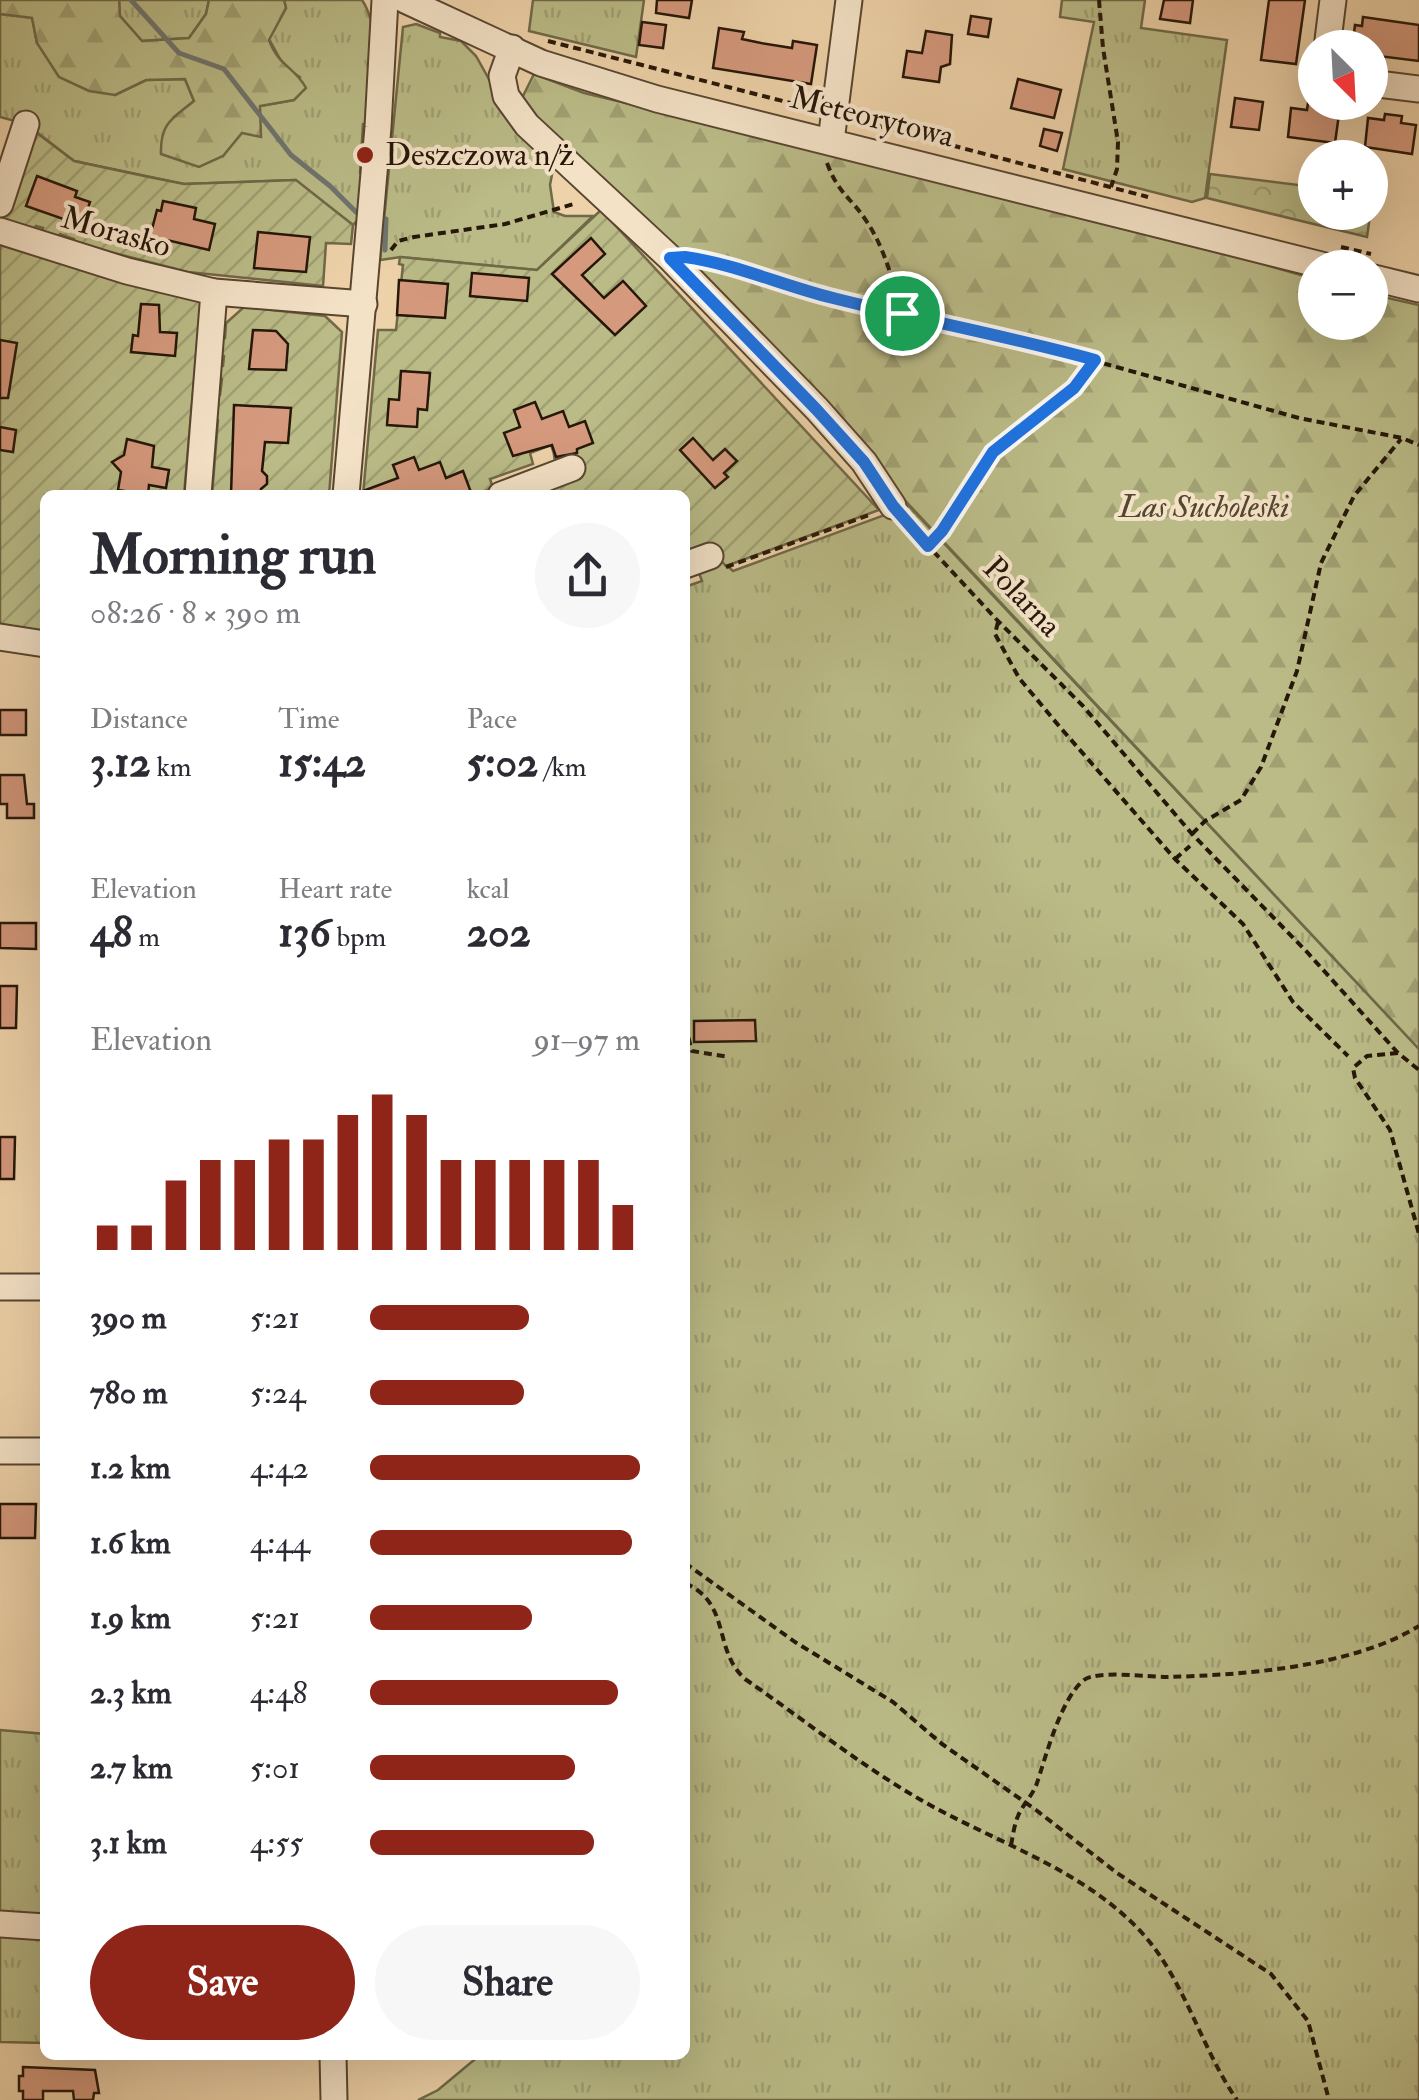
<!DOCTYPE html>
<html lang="en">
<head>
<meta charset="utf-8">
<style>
  :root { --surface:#fff; --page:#f7f7f7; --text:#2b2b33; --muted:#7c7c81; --accent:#8f2418 }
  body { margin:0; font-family:"IM FELL Double Pica",serif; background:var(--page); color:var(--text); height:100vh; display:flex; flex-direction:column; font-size:38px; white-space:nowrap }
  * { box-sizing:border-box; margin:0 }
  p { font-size:32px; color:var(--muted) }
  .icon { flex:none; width:55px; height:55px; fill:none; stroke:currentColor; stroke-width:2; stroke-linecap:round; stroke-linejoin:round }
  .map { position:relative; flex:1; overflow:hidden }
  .side { position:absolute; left:40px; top:490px; width:650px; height:1570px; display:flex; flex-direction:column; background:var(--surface); border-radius:15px; box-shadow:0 10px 40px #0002 }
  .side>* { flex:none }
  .needle { width:65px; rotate:156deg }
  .tools { position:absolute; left:1298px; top:30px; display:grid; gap:20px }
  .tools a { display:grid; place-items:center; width:90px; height:90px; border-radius:50%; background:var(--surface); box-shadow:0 10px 40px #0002; font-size:50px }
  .pin { position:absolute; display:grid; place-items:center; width:85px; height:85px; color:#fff; margin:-42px; border:5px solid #fff; border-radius:50%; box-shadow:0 2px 10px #0007 }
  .round { display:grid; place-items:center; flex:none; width:105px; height:105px; border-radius:52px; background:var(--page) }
  .head { display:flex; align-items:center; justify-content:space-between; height:170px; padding:0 50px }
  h1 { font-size:55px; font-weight:700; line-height:75px }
  .metrics { display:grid; grid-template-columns:repeat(3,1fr); gap:15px; height:170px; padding:10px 50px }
  .metrics div { display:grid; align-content:center }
  .metrics b { font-size:42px; font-weight:700 }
  .metrics small { font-size:28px; font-weight:400 }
  .metrics p { font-size:28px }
  .chart { height:280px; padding:20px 50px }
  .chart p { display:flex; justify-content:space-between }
  .chart svg { width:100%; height:180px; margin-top:10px; stroke:var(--accent); stroke-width:6 }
  .button { display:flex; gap:20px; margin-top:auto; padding:20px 50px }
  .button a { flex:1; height:115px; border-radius:60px; background:var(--accent); color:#fff; font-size:40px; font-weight:700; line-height:115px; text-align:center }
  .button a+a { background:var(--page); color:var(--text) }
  ul { padding:0 50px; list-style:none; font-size:32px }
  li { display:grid; grid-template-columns:160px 120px 1fr; align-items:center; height:75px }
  li i { height:25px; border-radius:12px; background:var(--accent) }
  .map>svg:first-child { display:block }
  .grass { fill:url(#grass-tufts); stroke:#706948; stroke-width:2.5 }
  .forest { fill:url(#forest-firs); stroke:#706948; stroke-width:2.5 }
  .park { fill:url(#park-crowns); stroke:#706948; stroke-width:2.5 }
  .garden { fill:url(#garden-furrows); stroke:#706948; stroke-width:2.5 }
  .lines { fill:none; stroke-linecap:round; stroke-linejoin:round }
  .stream { stroke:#6f7570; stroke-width:5 }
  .building { fill:#d5997d; stroke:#261709; stroke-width:2.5 }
  .minor-casing { stroke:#584631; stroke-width:29 }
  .path { stroke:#261709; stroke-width:4; stroke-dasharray:8 5; stroke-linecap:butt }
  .minor { stroke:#f4e2c7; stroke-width:25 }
  .route-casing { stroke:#fff; stroke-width:20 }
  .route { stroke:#1a73e8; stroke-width:12 }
  .poi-dot { fill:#8f2418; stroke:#f4e2c7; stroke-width:4 }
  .labels { text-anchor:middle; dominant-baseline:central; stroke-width:8; stroke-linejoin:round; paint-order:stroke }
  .street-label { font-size:32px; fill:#261709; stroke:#f4e2c7 }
  .poi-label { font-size:32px; fill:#261709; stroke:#f4e2c7; text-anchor:start }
  .park-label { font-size:32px; font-style:italic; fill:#52482f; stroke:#f4e2c7 }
</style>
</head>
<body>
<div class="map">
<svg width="1419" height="2100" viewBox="0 0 1419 2100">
  <defs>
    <pattern id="grass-tufts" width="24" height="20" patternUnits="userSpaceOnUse" patternTransform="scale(2.5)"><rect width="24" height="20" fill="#babb87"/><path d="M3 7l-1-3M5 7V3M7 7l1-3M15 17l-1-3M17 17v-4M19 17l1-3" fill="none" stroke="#a0a073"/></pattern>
    <pattern id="forest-firs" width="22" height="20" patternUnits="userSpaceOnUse" patternTransform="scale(2.5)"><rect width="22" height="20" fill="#babb87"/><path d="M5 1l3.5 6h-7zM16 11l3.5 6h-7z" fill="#a0a073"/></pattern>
    <pattern id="park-crowns" width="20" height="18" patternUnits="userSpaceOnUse" patternTransform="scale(2.5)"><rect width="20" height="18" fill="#babb87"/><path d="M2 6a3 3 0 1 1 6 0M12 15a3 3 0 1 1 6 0" fill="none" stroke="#a0a073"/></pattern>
    <pattern id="garden-furrows" width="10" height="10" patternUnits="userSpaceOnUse" patternTransform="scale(2.5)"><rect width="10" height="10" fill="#babb87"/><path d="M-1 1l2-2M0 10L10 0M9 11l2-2" fill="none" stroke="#a0a073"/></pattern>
  </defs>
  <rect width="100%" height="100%" fill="#eed2a9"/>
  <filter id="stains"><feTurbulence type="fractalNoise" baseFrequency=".002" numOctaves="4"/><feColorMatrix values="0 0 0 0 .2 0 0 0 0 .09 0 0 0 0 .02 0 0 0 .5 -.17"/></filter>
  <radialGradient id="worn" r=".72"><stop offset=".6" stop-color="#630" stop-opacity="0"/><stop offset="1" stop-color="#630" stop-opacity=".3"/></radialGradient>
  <g class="grass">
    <polygon points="119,0 209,0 206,14 189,38 142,41 120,16"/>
    <path d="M284 0H362C383 31 371 85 369 121L363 124 360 173 363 175 362 215 353 225 295 180 184 184 74 161 26 124 0 117V14L32 17 37 43 115 95 146 80 185 79 194 101 174 117 223 156 260 106 294 100 300 77 285 68 269 39 286 8Z"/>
    <polygon points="533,0 644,0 636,57 529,31"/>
    <polygon points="1062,0 1145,0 1141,28 1227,40 1205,198 1192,202 1063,169 1094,22 1060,17"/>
    <polygon points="416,24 440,33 440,37 461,41 476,56 504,106 554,164 550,185 554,212 565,216 593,216 537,270 401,257 380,260 403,27"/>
    <polygon points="909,506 1419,1049 1419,2100 418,2100 438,2090 480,2055 685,2055 685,587 702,581 697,568 721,560 733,571"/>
    <polygon points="0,1730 45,1734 45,2043 0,2042"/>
  </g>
  <g class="forest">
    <path d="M0 0H119L120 16 142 41 189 38 206 14 209 0H284L286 8 269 40C279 67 295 67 306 88L294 100 260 106 261 137 242 133 223 156 199 167 161 154C160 123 172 119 194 101L185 79 146 80 115 95 89 91 59 77 37 43 32 18 0 14Z"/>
    <polygon points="534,74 584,93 1067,208 1315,279 1315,322 1370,322 1370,294 1419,305 1419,1049 674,254 519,104"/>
  </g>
  <polygon class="park" points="1210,174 1315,187 1315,212 1370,212 1370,194 1373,195 1367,237 1207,198"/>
  <g class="garden">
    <polygon points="29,127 74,161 149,177 184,184 296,180 353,225 351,244 326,243 323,286 188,272 114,253 113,257 73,244 74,239 60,234 58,239 42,233 43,228 36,226 33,230 0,219"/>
    <path d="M601 210 879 510 726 566 706 544 685 552V495H555C547 475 561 468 551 445L530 453 533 464 490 479 493 488 476 495H363L378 330H396L403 265 399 264 400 257 537 270Z"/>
    <polygon points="0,237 201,300 184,495 45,495 45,637 0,629"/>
    <polygon points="244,307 325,316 342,332 329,495 212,495 218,420 215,416 215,399 220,395 222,379 217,377 218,367 223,366 224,356 219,355 220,340 225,338 226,323"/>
  </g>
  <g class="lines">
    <g class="stream">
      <polyline points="131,0 179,53 224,69 291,155 330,186 356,212"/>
      <polyline points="385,250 386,219"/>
    </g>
  </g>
  <g class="building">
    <polygon points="657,0 692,0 689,18 656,13"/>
    <polygon points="1164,0 1193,0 1190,23 1160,19"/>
    <polygon points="1269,0 1305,0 1296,64 1261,60"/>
    <polygon points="971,16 991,19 988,37 968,34"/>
    <polygon points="1363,17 1419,25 1419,61 1370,55 1370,48 1352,48 1355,25 1362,26"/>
    <polygon points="642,22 666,25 663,48 639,45"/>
    <polygon points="719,28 744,32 742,39 761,43 792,48 793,41 817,45 811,84 713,68"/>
    <polygon points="926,31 952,35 950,64 941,67 939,82 903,77 907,51 922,53"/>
    <polygon points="1018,79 1061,90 1054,118 1011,108"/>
    <polygon points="1235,98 1263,102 1259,130 1231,127"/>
    <polygon points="1308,103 1325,105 1324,112 1339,114 1335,143 1288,137 1291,108 1307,110"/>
    <polygon points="1385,114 1402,116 1401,123 1416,125 1412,154 1365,147 1368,118 1384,120"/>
    <polygon points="1044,129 1062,133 1057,151 1040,146"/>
    <polygon points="37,176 77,191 75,197 90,202 84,220 68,214 66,220 26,206"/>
    <polygon points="163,201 196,208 194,219 215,224 209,250 167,240 152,249 143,235 152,229 157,210 161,211"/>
    <polygon points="258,232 310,237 306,272 254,268"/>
    <polygon points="591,238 605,254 582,275 604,298 623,281 646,306 615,335 552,274"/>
    <polygon points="472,273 529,278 527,301 470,296"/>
    <polygon points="399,280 448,284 445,318 397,315"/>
    <polygon points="141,304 159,305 160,332 177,333 175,356 131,352 133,335 138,336"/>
    <polygon points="253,330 276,331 288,344 286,370 249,369"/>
    <polygon points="0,340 17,343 8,398 0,398"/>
    <polygon points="401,371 430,373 427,410 418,409 417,427 387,425 389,399 399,400"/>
    <polygon points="535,402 542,419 563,411 569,427 585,421 593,443 577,449 577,453 556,457 552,445 513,456 504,433 520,427 514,410"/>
    <polygon points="234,405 291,408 288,443 265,442 262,471 267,476 267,484 261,489 260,495 231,494"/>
    <polygon points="0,427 16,430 13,452 0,450"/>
    <polygon points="693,438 713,460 725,449 737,461 724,473 728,477 715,488 680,450"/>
    <polygon points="127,439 154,446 152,467 169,470 166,488 149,485 148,495 118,490 121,472 112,462 124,455"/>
    <polygon points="414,457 419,470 440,462 446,478 463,471 472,495 362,495 363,491 398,478 393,465"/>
    <rect x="0" y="710" width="26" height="25"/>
    <polygon points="0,775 24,775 27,804 34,804 34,818 7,818 7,804 0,804"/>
    <polygon points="0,923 36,923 36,949 0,948"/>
    <polygon points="0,986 17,986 16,1028 0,1028"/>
    <polygon points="755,1020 756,1041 694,1042 694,1021"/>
    <polygon points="0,1137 15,1137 14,1179 0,1179"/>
    <polygon points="0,1504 36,1504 35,1538 0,1538"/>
    <polygon points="23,2067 95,2070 99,2093 94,2093 93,2100 74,2100 73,2091 43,2091 43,2100 23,2100 23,2091 19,2091 19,2076 23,2076"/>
  </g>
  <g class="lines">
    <defs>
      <g id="minor">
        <polyline points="405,0 541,63 657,99 1333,268"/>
        <polyline points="512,48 502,76 506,96 527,125 669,257 817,409 864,462 893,506"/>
        <polyline points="1327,48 1333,0"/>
        <polyline points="1370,83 1419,89"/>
        <polyline points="831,141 849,0"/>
        <polyline points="0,204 26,124"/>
        <polyline points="0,231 127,271 214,292 364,304"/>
        <polyline points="1370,277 1419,289"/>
        <polyline points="198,495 214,292"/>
        <polyline points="346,495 378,127 385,0"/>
        <polyline points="501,495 572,468"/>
        <polyline points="685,565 710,556"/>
        <polyline points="0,637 45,644"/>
        <polyline points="0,1287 45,1287"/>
        <polyline points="0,1451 45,1451"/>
        <polyline points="0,1924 45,1927"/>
        <polyline points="333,2055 334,2100"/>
      </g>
    </defs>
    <use href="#minor" class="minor-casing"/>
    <g class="path">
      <polyline points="1099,0 1103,48 1118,142 1117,169 1111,187"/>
      <polyline points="548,41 814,109"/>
      <polyline points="852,119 1148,197"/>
      <path d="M827 163C839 195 851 197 867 222 885 249 893 282 902 313"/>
      <polyline points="1341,247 1371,254"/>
      <polyline points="391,250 398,241 414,237 505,224 577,203"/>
      <polyline points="704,260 831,298 1002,335 1095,361"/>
      <polyline points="907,523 998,621 1083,706 1192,834 1307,952 1398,1053 1419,1070"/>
      <polyline points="928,545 942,531 993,452 1074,388 1095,361 1299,418 1402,438 1419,445"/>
      <polyline points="726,567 872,514"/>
      <polyline points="998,622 995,634 1019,678 1059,726 1175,859 1243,924 1293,1002 1348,1056"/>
      <polyline points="1192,834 1205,821 1241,800 1261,767 1297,671 1321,563 1354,496 1401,439"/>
      <polyline points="1175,859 1190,846"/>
      <polyline points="685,1025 692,1051 729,1057"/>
      <polyline points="1398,1053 1367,1056 1353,1068 1355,1078 1390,1130 1419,1234"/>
      <polyline points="685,1563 795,1642 893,1702 942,1744 1036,1810 1117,1873 1271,1974 1308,2021 1329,2100"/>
      <path d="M685 1583C732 1604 712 1649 745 1679 803 1719 860 1765 921 1800 996 1843 1084 1869 1143 1934 1185 1981 1201 2048 1237 2100"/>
      <path d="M1011 1845C1013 1836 1014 1825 1018 1816 1023 1804 1033 1795 1037 1783 1046 1756 1061 1698 1084 1680 1097 1670 1149 1677 1167 1677 1244 1675 1352 1667 1419 1626"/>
    </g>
    <use href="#minor" class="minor"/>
  </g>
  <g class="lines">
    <defs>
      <path id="route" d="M685 257C736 264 783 286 833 298 920 320 1008 336 1095 360L1074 388 993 452 942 531 928 546 893 506 864 462 816 409 670 258Z"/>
    </defs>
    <use href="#route" class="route-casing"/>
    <use href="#route" class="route"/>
  </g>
  <circle class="poi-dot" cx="365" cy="155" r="10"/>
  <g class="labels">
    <g class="street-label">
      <text transform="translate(872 117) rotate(14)">Meteorytowa</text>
      <text transform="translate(116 232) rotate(16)">Morasko</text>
      <text transform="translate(1022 597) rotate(46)">Polarna</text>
    </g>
    <g class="poi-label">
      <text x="385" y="155">Deszczowa n/ż</text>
    </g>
    <g class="park-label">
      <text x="1204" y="507">Las Sucholeski</text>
    </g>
  </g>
  <rect width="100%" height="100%" filter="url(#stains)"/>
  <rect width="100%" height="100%" fill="url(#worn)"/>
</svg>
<div class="tools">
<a><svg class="needle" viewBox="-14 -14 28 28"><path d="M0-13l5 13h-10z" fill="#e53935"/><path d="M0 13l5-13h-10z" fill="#7c7c81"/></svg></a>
<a>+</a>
<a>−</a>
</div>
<div class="pin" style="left:902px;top:313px;background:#1e9e55"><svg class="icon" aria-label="arrive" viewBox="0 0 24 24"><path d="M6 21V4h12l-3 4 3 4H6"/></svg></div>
<section class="side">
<div class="head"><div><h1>Morning run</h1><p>08:26 · 8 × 390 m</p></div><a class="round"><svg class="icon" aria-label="share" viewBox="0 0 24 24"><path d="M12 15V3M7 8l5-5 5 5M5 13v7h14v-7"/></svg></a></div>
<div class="metrics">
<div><p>Distance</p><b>3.12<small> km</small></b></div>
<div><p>Time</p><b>15:42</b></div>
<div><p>Pace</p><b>5:02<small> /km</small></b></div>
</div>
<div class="metrics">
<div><p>Elevation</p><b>48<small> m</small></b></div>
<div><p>Heart rate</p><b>136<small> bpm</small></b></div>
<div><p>kcal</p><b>202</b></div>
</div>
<div class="chart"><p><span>Elevation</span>91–97 m</p>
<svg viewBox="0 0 160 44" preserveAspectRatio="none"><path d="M5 44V38M15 44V38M25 44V27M35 44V22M45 44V22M55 44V17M65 44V17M75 44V11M85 44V6M95 44V11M105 44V22M115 44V22M125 44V22M135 44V22M145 44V22M155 44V33"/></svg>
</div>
<ul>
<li><b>390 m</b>5:21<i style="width:59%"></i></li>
<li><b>780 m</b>5:24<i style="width:57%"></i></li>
<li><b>1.2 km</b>4:42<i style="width:100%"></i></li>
<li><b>1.6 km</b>4:44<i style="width:97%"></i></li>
<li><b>1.9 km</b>5:21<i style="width:60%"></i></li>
<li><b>2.3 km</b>4:48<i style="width:92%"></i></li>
<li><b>2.7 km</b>5:01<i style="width:76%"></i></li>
<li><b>3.1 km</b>4:55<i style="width:83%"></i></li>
</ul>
<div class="button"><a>Save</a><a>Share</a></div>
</section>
</div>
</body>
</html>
